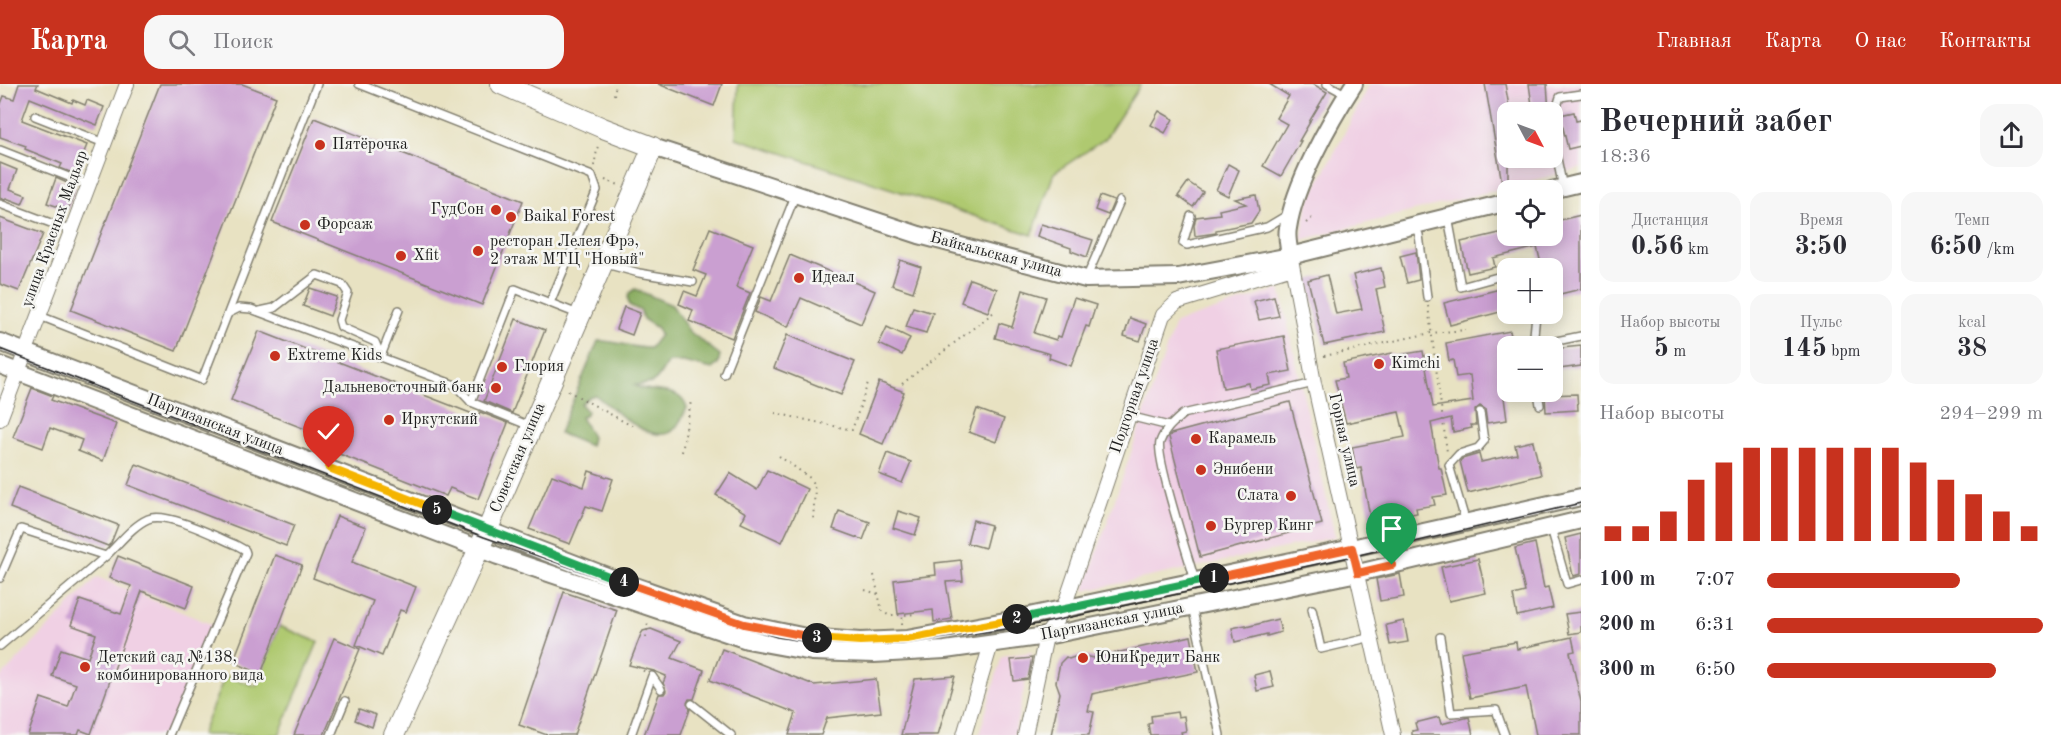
<!DOCTYPE html>
<html lang="ru">
<head>
<meta charset="utf-8">
<style>
  :root { --surface:#fff; --page:#f7f7f7; --text:#2b2b33; --muted:#7c7c81; --accent:#c8321e }
  body { margin:0; font-family:"Old Standard TT",serif; background:var(--page); color:var(--text); height:100vh; display:flex; flex-direction:column; font-size:22px; white-space:nowrap }
  * { box-sizing:border-box; margin:0 }
  p { font-size:20px; color:var(--muted) }
  .icon { flex:none; width:33px; height:33px; fill:none; stroke:currentColor; stroke-width:2; stroke-linecap:round; stroke-linejoin:round }
  .map { position:relative; flex:1; overflow:hidden }
  .details { display:flex; flex-direction:column; background:var(--surface); width:480px }
  .details>* { flex:none }
  .needle { width:39px; rotate:131deg }
  .tools { position:absolute; left:1497px; top:18px; display:grid; gap:12px }
  .tools a { display:grid; place-items:center; width:66px; height:66px; border-radius:12px; background:var(--surface); box-shadow:0 3px 15px #0003; font-size:30px }
  .pin { position:absolute; display:grid; place-items:center; width:51px; height:51px; color:#fff; margin:-62px -26px; border-radius:50% 50% 50% 0; rotate:-45deg; box-shadow:0 0 6px #0007 }
  .pin .icon { rotate:45deg }
  .km { position:absolute; width:30px; height:30px; margin:-15px; border-radius:50%; background:#222; color:#fff; font-size:16px; line-height:30px; text-align:center }
  .round { display:grid; place-items:center; flex:none; width:63px; height:63px; border-radius:18px; background:var(--page) }
  .summary { display:flex; align-items:center; justify-content:space-between; height:102px; padding:0 18px }
  h1 { font-size:33px; font-weight:700; line-height:45px }
  .metrics { display:grid; grid-template-columns:repeat(3,1fr); gap:9px; height:102px; padding:6px 18px }
  .metrics div { display:grid; align-content:center; border-radius:15px; background:var(--page); text-align:center }
  .metrics b { font-size:26px; font-weight:700 }
  .metrics small { font-size:16px; font-weight:400 }
  .metrics p { font-size:16px }
  .chart { height:168px; padding:12px 18px }
  .chart p { display:flex; justify-content:space-between }
  .chart svg { width:100%; height:108px; margin-top:6px; stroke:var(--accent); stroke-width:6 }
  ul { padding:0 18px; list-style:none; font-size:20px }
  li { display:grid; grid-template-columns:96px 72px 1fr; align-items:center; height:45px }
  li i { height:15px; border-radius:8px; background:var(--accent) }
  header { display:flex; align-items:center; gap:36px; box-sizing:border-box; height:84px; padding:0 30px; background:var(--accent); color:#fff }
  header strong { font-size:28px }
  nav { display:flex; gap:33px; margin-inline-start:auto; font-size:21px }
  .search { width:420px; height:54px; background:var(--page); display:flex; align-items:center; gap:15px; box-sizing:border-box; padding:0 21px; border-radius:18px; color:var(--muted); font-size:22px }
  main { display:flex; flex:1; min-height:0 }
  .map>svg:first-child { display:block }
  .built { fill:#f0d0e4; fill-rule:evenodd }
  .green { fill:#afc96f; stroke:#667246; stroke-width:1.5 }
  .forest { fill:#8bad62; stroke:#54643f; stroke-width:1.5 }
  .building { fill:#ca9fd1 }
  .lines { fill:none; stroke-linecap:round; stroke-linejoin:round }
  .service-casing { stroke:#827f6f; stroke-width:10 }
  .minor-casing { stroke:#827f6f; stroke-width:16 }
  .tertiary-casing { stroke:#827f6f; stroke-width:20 }
  .secondary-casing { stroke:#827f6f; stroke-width:22 }
  .path { stroke:#827f6f; stroke-width:2; stroke-dasharray:1.5 4.5; stroke-linecap:butt }
  .service { stroke:#fff; stroke-width:7 }
  .minor { stroke:#fff; stroke-width:14 }
  .tertiary { stroke:#fff; stroke-width:16 }
  .secondary { stroke:#fff; stroke-width:20 }
  .tram { stroke:#1c1c1c; stroke-width:1.5 }
  .split-1-casing { stroke:#fff; stroke-width:12 }
  .split-2-casing { stroke:#fff; stroke-width:12 }
  .split-3-casing { stroke:#fff; stroke-width:12 }
  .split-4-casing { stroke:#fff; stroke-width:12 }
  .split-5-casing { stroke:#fff; stroke-width:12 }
  .split-6-casing { stroke:#fff; stroke-width:12 }
  .split-1 { stroke:#f0652b; stroke-width:8 }
  .split-2 { stroke:#22a559; stroke-width:8 }
  .split-3 { stroke:#f5b400; stroke-width:8 }
  .split-4 { stroke:#f0652b; stroke-width:8 }
  .split-5 { stroke:#22a559; stroke-width:8 }
  .split-6 { stroke:#f5b400; stroke-width:8 }
  .poi-dot { fill:#c8321e; stroke:#f6f6f2; stroke-width:2 }
  .labels { text-anchor:middle; dominant-baseline:central; stroke-width:5; stroke-linejoin:round; paint-order:stroke }
  .poi-label { font-size:16px; fill:#1c1c1c; stroke:#f6f6f2; text-anchor:start }
  .street-label { font-size:16px; fill:#1c1c1c; stroke:#f6f6f2 }
</style>
</head>
<body>
<header>
<strong>Карта</strong>
<div class="search"><svg class="icon" aria-label="search" viewBox="0 0 24 24"><circle cx="10" cy="10" r="6"/><path d="M15 15l6 6"/></svg>Поиск</div>
<nav><a>Главная</a><a>Карта</a><a>О нас</a><a>Контакты</a></nav>
</header>
<main>
<div class="map">
<svg width="1581" height="651" viewBox="0 0 1581 651">
  <rect width="100%" height="100%" fill="#f6f6f2"/>
  <filter id="ink" filterUnits="userSpaceOnUse"><feTurbulence type="fractalNoise" baseFrequency=".0167" numOctaves="2"/><feDisplacementMap in="SourceGraphic" scale="12" xChannelSelector="R" yChannelSelector="G"/><feConvolveMatrix kernelMatrix="1 2 1 2 8 2 1 2 1" color-interpolation-filters="sRGB"/></filter>
  <filter id="wash" filterUnits="userSpaceOnUse"><feTurbulence type="fractalNoise" baseFrequency=".008" numOctaves="4" result="noise"/><feDisplacementMap in="SourceGraphic" scale="24" xChannelSelector="R" yChannelSelector="G"/><feGaussianBlur stdDeviation="1.35" result="paint"/><feColorMatrix in="noise" values="0 0 0 0 0 0 0 0 0 0 0 0 0 0 0 0 0 1.4 0 .05"/><feComposite in="paint" operator="in"/></filter>
  <g filter="url(#wash)">
    <rect width="100%" height="100%" fill="#e8e2c2"/>
    <g class="built">
      <path d="M1370 0H1581V84L1301 156 1308 119ZM1508 28H1552V74H1508Z"/>
      <polygon points="1280,205 1335,453 1084,507 1175,239"/>
      <polygon points="97,493 213,541 168,651 0,651 0,594"/>
      <polygon points="1032,568 1014,651 979,651 1002,572"/>
    </g>
    <g class="green">
      <polygon points="738,0 1141,0 1105,55 1054,89 1032,151 736,54"/>
      <polygon points="279,542 318,558 279,651 201,651 225,592 256,602"/>
    </g>
    <path class="forest" d="M635 205 672 221 689 247 720 271 718 280 712 285 683 278H668C655 297 660 300 634 301 652 312 679 300 687 324 683 332 678 344 671 348 649 360 611 323 595 311L589 313 581 320 587 327 585 332 581 333 592 353 590 362 559 349 598 257C617 256 632 265 650 264L660 251 657 244 643 235 641 227 629 221C627 212 628 209 635 205Z"/>
    <g id="blocks">
      <g class="building">
        <polygon points="19,0 38,0 36,4 72,19 73,16 85,21 87,16 104,23 97,41 30,14 22,36 87,61 75,90 60,84 62,80 25,65 26,62 0,53 0,22 4,12 14,15"/>
        <polygon points="160,0 242,0 276,13 176,267 71,226"/>
        <polygon points="658,0 722,0 714,22"/>
        <polygon points="1269,0 1313,0 1327,8 1309,38 1310,38 1299,57 1301,57 1281,92 1263,82 1287,40 1276,34 1289,12"/>
        <polygon points="1485,0 1505,0 1510,28 1508,28 1508,98 1502,99"/>
        <polygon points="1529,0 1547,0 1549,28 1533,28"/>
        <polygon points="1159,27 1173,35 1165,49 1151,41"/>
        <polygon points="1574,28 1576,37 1581,36 1581,62 1568,65 1560,31"/>
        <polygon points="314,34 523,117 482,221 272,138"/>
        <polygon points="0,79 17,86 10,105 26,111 22,120 6,114 5,116 0,114"/>
        <polygon points="1228,80 1239,86 1228,112 1216,106"/>
        <polygon points="56,94 76,103 68,126 47,119"/>
        <polygon points="1188,98 1203,108 1193,123 1178,112"/>
        <polygon points="1256,111 1259,127 1251,139 1216,146 1216,149 1195,152 1194,141 1196,133 1220,130 1219,126 1246,120 1235,115"/>
        <polygon points="1100,112 1114,117 1108,131 1095,126"/>
        <polygon points="1581,131 1581,205 1552,212 1552,182 1542,184 1537,163 1493,174 1495,183 1468,189 1461,158 1508,147 1508,152 1552,152 1552,138"/>
        <polygon points="0,134 43,150 19,207 0,200"/>
        <polygon points="1041,140 1093,156 1087,173 1071,167 1071,164 1037,152"/>
        <polygon points="710,144 753,161 736,203 750,209 732,254 689,237 693,226 679,220 684,207 697,212 706,191 693,186"/>
        <polygon points="1416,168 1419,196 1407,199 1400,172"/>
        <polygon points="790,171 875,207 861,240 801,214 788,243 755,228 761,213 771,217"/>
        <polygon points="900,176 921,183 913,208 892,201"/>
        <polygon points="1381,184 1385,203 1376,205 1385,248 1324,261 1308,196 1327,191 1336,230 1362,225 1353,191"/>
        <polygon points="970,195 997,205 988,228 961,218"/>
        <polygon points="1508,203 1508,226 1450,241 1444,219"/>
        <polygon points="310,204 337,213 330,232 303,222"/>
        <polygon points="1023,206 1046,213 1034,249 1056,256 1057,252 1061,253 1074,214 1096,221 1089,243 1086,242 1071,282 1049,274 1050,270 995,254 999,239 1012,243"/>
        <polygon points="1274,212 1279,232 1259,236 1254,217"/>
        <polygon points="624,223 640,229 632,251 616,245"/>
        <polygon points="913,223 933,229 926,249 906,243"/>
        <polygon points="1130,234 1146,240 1140,257 1124,252"/>
        <polygon points="516,235 545,246 512,329 484,317"/>
        <polygon points="887,243 910,254 902,271 879,260"/>
        <polygon points="259,247 478,332 480,328 508,339 478,415 450,404 446,412 324,364 328,354 231,316"/>
        <polygon points="1510,247 1513,262 1508,262 1508,267 1498,268 1507,336 1487,339 1485,325 1480,322 1475,326 1476,341 1471,341 1472,344 1453,348 1451,334 1431,339 1439,384 1441,384 1447,411 1433,413 1435,421 1416,424 1417,429 1371,438 1361,384 1356,385 1352,363 1405,353 1399,328 1346,339 1335,296 1346,294 1343,279 1392,269 1393,272 1423,267 1433,323 1473,317 1470,291 1456,293 1453,276 1449,277 1446,259"/>
        <polygon points="787,251 855,278 841,311 774,284"/>
        <polygon points="1284,252 1291,287 1269,291 1271,301 1250,305 1249,299 1223,304 1216,265"/>
        <polygon points="1581,262 1581,282 1552,286 1552,265"/>
        <polygon points="879,298 904,308 883,360 859,350"/>
        <polygon points="32,304 53,312 51,316 116,340 103,377 78,367 82,356 50,344 43,364 13,353"/>
        <polygon points="1577,310 1578,326 1546,328 1545,311"/>
        <polygon points="1290,318 1322,440 1200,473 1169,353 1171,350"/>
        <polygon points="977,325 1004,335 996,358 969,348"/>
        <polygon points="1533,357 1541,391 1468,409 1460,377 1462,375 1479,370 1481,378 1517,370 1515,361"/>
        <polygon points="887,369 911,378 902,399 879,390"/>
        <polygon points="136,380 294,441 286,462 128,401"/>
        <polygon points="767,386 807,405 782,458 741,439 746,429 716,411 730,389 757,406"/>
        <polygon points="589,387 613,395 602,427 586,422 570,460 529,445 552,391 584,403"/>
        <polygon points="18,403 118,441 111,459 108,462 10,424"/>
        <polygon points="839,427 870,438 863,456 833,445"/>
        <polygon points="898,427 921,434 915,451 893,444"/>
        <polygon points="337,432 366,443 352,478 416,503 406,528 400,526 382,572 356,561 373,517 313,494"/>
        <polygon points="973,436 991,441 985,464 967,459"/>
        <polygon points="1581,450 1581,490 1573,492 1565,454"/>
        <polygon points="1535,459 1544,504 1548,503 1553,524 1517,532 1513,511 1525,508 1515,464"/>
        <polygon points="275,471 302,481 261,590 233,578"/>
        <polygon points="118,472 194,502 186,524 142,507 91,650 80,646 78,651 28,651 41,614 68,623 76,600 52,592 61,565 88,574 96,550 71,541 80,516 121,530 131,502 109,494"/>
        <polygon points="1478,475 1486,509 1449,517 1441,483"/>
        <polygon points="961,476 963,497 946,498 952,535 934,538 933,526 898,530 894,496 936,491 935,479"/>
        <polygon points="1400,490 1404,513 1380,517 1376,495"/>
        <polygon points="564,508 617,526 574,651 547,651 519,641"/>
        <polygon points="1581,528 1581,548 1569,550 1565,530"/>
        <polygon points="1278,535 1281,548 1267,552 1267,550 1235,558 1232,544 1246,541 1246,543"/>
        <polygon points="1404,537 1408,558 1390,561 1386,541"/>
        <polygon points="651,545 681,557 672,574 704,586 694,615 689,615 687,619 690,625 681,651 644,651 659,610 664,610 666,607 663,599 666,592 654,587 629,581 641,550 643,547"/>
        <polygon points="1191,552 1198,588 1092,610 1088,627 1094,628 1089,651 1051,651 1060,609 1056,598 1060,579 1066,573 1069,575 1080,571 1094,574"/>
        <polygon points="1572,553 1575,567 1570,568 1581,618 1581,651 1536,651 1526,603 1470,614 1461,568 1516,558 1517,565"/>
        <polygon points="334,554 360,565 324,651 294,651"/>
        <polygon points="722,565 814,601 876,595 881,628 827,634 821,651 789,651 796,629 710,596"/>
        <polygon points="1032,574 1028,595 1014,597 1011,576"/>
        <polygon points="1270,587 1274,603 1257,607 1254,591"/>
        <polygon points="955,592 938,651 901,651 915,595"/>
        <polygon points="359,625 376,631 372,643 355,636"/>
        <polygon points="1177,628 1178,633 1184,632 1186,647 1181,648 1182,651 1150,651 1148,640 1152,639 1151,632"/>
        <polygon points="1439,633 1441,640 1469,633 1473,651 1412,651 1412,647 1417,646 1415,639"/>
      </g>
    </g>
  </g>
  <g filter="url(#ink)">
    <use href="#blocks" fill-opacity="0" stroke="#827f6f" stroke-width="1.5"/>
    <g class="lines">
      <defs>
        <g id="service">
          <polyline points="359,0 592,92 597,106 550,219 578,230"/>
          <polyline points="1327,0 1347,11"/>
          <polyline points="35,32 104,59"/>
          <polyline points="1552,39 1560,13 1581,10"/>
          <polyline points="1552,50 1563,104"/>
          <polyline points="0,66 89,101"/>
          <polyline points="0,120 72,147"/>
          <polyline points="1191,132 1183,159 1187,161 1267,143 1287,131"/>
          <polyline points="1448,133 1461,203 1508,190"/>
          <polyline points="1415,142 1419,151 1427,213"/>
          <polyline points="606,180 639,189 693,198"/>
          <polyline points="1086,195 1120,117"/>
          <polyline points="260,227 274,224 317,191 342,200 348,209 339,236 341,243 375,258 381,272"/>
          <polyline points="229,229 239,224 251,225 455,301 471,318 530,342"/>
          <polyline points="40,232 202,296 317,0"/>
          <polyline points="1532,262 1581,252"/>
          <polyline points="1533,262 1536,230"/>
          <polyline points="381,272 399,226"/>
          <polyline points="724,290 795,112"/>
          <polyline points="1538,308 1540,321"/>
          <polyline points="471,318 515,205 550,219"/>
          <polyline points="1129,332 1169,342"/>
          <polyline points="1466,439 1449,381 1459,370 1478,364 1484,357 1480,328"/>
          <polyline points="1551,444 1567,500 1581,496"/>
          <path d="M106 472C119 460 132 442 148 435 166 427 217 453 236 461L245 466 246 469 169 651"/>
          <polyline points="0,494 21,445 106,472 0,562"/>
          <path d="M1195 497C1189 475 1155 373 1160 358 1164 346 1174 338 1183 330L1314 299"/>
          <polyline points="1192,522 1220,651"/>
          <polyline points="1312,525 1321,565 1372,553"/>
          <polyline points="1440,553 1451,629 1496,626 1505,651"/>
          <polyline points="692,620 731,651"/>
          <polyline points="331,651 345,617"/>
          <polyline points="631,651 652,592 661,605"/>
        </g>
        <g id="minor">
          <polyline points="1291,175 1314,299 1393,651"/>
          <polyline points="0,335 127,0"/>
          <polyline points="964,651 991,560"/>
          <polyline points="1025,651 1046,552 1063,526 1163,231 1177,218 1292,183"/>
        </g>
        <g id="tertiary">
          <polyline points="653,63 919,151 1086,195 1178,193 1290,172 1508,118"/>
          <polyline points="1552,106 1581,99"/>
          <path d="M1290 172C1289 163 1286 153 1288 144 1294 101 1330 37 1354 0"/>
          <polyline points="0,258 612,494 744,540 806,553 860,557 907,555 1005,537 1320,471 1581,413"/>
          <polyline points="0,281 498,472 747,556 812,568 874,570 945,566 1046,552 1358,489 1581,436"/>
        </g>
        <polyline id="secondary" points="394,651 483,456 653,63 603,44 501,0"/>
      </defs>
      <use href="#service" class="service-casing"/>
      <use href="#minor" class="minor-casing"/>
      <use href="#tertiary" class="tertiary-casing"/>
      <use href="#secondary" class="secondary-casing"/>
      <g class="path">
        <polyline points="614,11 616,0"/>
        <polyline points="594,82 598,61"/>
        <polyline points="605,96 619,101"/>
        <polyline points="1306,139 1313,133"/>
        <polyline points="1428,222 1447,368"/>
        <polyline points="1324,272 1431,249 1466,246"/>
        <polyline points="902,300 994,228"/>
        <polyline points="568,307 632,342"/>
        <polyline points="775,329 852,346 869,296"/>
        <polyline points="682,368 691,317"/>
        <polyline points="779,372 810,394 815,404 813,437"/>
        <polyline points="874,491 882,527 888,531 903,531"/>
        <polyline points="865,506 878,510"/>
        <polyline points="902,541 903,531 916,530"/>
        <polyline points="646,553 648,538"/>
        <polyline points="638,583 645,588"/>
      </g>
      <use href="#service" class="service"/>
      <use href="#minor" class="minor"/>
      <use href="#tertiary" class="tertiary"/>
      <use href="#secondary" class="secondary"/>
      <polyline class="tram" points="0,265 484,453 724,537 777,553 811,558 843,560 902,560 1039,540 1354,472 1581,419"/>
    </g>
  </g>
  <g class="lines" filter="url(#ink)">
    <defs>
      <polyline id="split-1" points="1214,494 1352,464 1358,489 1392,481"/>
      <polyline id="split-2" points="1017,535 1214,494"/>
      <polyline id="split-3" points="817,554 860,557 907,555 1017,535"/>
      <polyline id="split-4" points="624,498 744,540 817,554"/>
      <polyline id="split-5" points="437,426 624,498"/>
      <polyline id="split-6" points="329,384 437,426"/>
    </defs>
    <use href="#split-1" class="split-1-casing"/>
    <use href="#split-2" class="split-2-casing"/>
    <use href="#split-3" class="split-3-casing"/>
    <use href="#split-4" class="split-4-casing"/>
    <use href="#split-5" class="split-5-casing"/>
    <use href="#split-6" class="split-6-casing"/>
    <use href="#split-1" class="split-1"/>
    <use href="#split-2" class="split-2"/>
    <use href="#split-3" class="split-3"/>
    <use href="#split-4" class="split-4"/>
    <use href="#split-5" class="split-5"/>
    <use href="#split-6" class="split-6"/>
  </g>
  <g class="poi-dot">
    <circle cx="320" cy="61" r="6"/>
    <circle cx="496" cy="126" r="6"/>
    <circle cx="511" cy="133" r="6"/>
    <circle cx="305" cy="141" r="6"/>
    <circle cx="478" cy="167" r="6"/>
    <circle cx="401" cy="172" r="6"/>
    <circle cx="799" cy="194" r="6"/>
    <circle cx="275" cy="272" r="6"/>
    <circle cx="1379" cy="280" r="6"/>
    <circle cx="502" cy="283" r="6"/>
    <circle cx="496" cy="304" r="6"/>
    <circle cx="389" cy="336" r="6"/>
    <circle cx="1196" cy="355" r="6"/>
    <circle cx="1201" cy="386" r="6"/>
    <circle cx="1291" cy="412" r="6"/>
    <circle cx="1211" cy="442" r="6"/>
    <circle cx="1083" cy="574" r="6"/>
    <circle cx="85" cy="583" r="6"/>
  </g>
  <g class="labels">
    <g class="poi-label">
      <text x="332" y="61">Пятёрочка</text>
      <text x="484" y="126" text-anchor="end">ГудСон</text>
      <text x="523" y="133">Baikal Forest</text>
      <text x="317" y="141">Форсаж</text>
      <text x="490" y="158">ресторан Лелея Фрэ,<tspan x="490" dy="18">2 этаж МТЦ "Новый"</tspan></text>
      <text x="413" y="172">Xfit</text>
      <text x="811" y="194">Идеал</text>
      <text x="287" y="272">Extreme Kids</text>
      <text x="1391" y="280">Kimchi</text>
      <text x="514" y="283">Глория</text>
      <text x="484" y="304" text-anchor="end">Дальневосточный банк</text>
      <text x="401" y="336">Иркутский</text>
      <text x="1208" y="355">Карамель</text>
      <text x="1213" y="386">Энибени</text>
      <text x="1279" y="412" text-anchor="end">Слата</text>
      <text x="1223" y="442">Бургер Кинг</text>
      <text x="97" y="574">Детский сад №138,<tspan x="97" dy="18">комбинированного вида</tspan></text>
      <text x="1095" y="574">ЮниКредит Банк</text>
    </g>
    <g class="street-label">
      <text transform="translate(55 145) rotate(-70)">улица Красных Мадьяр</text>
      <text transform="translate(996 171) rotate(15)">Байкальская улица</text>
      <text transform="translate(1135 312) rotate(-71)">Подгорная улица</text>
      <text transform="translate(215 341) rotate(21)">Партизанская улица</text>
      <text transform="translate(1344 356) rotate(77)">Горная улица</text>
      <text transform="translate(518 374) rotate(-67)">Советская улица</text>
      <text transform="translate(1112 538) rotate(-11)">Партизанская улица</text>
    </g>
  </g>
</svg>
<div class="tools">
<a><svg class="needle" viewBox="-14 -14 28 28"><path d="M0-13l5 13h-10z" fill="#e53935"/><path d="M0 13l5-13h-10z" fill="#7c7c81"/></svg></a>
<a><svg class="icon" aria-label="locate" viewBox="0 0 24 24"><circle cx="12" cy="12" r="6"/><path d="M12 2v4M12 18v4M2 12h4M18 12h4"/></svg></a>
<a>+</a>
<a>−</a>
</div>
<div class="pin" style="left:1392px;top:481px;background:#1e9e55"><svg class="icon" aria-label="arrive" viewBox="0 0 24 24"><path d="M6 21V4h12l-3 4 3 4H6"/></svg></div>
<div class="pin" style="left:329px;top:384px;background:#d93025"><svg class="icon" aria-label="check" viewBox="0 0 24 24"><path d="M5 12l5 5 9-10"/></svg></div>
<b class="km" style="left:1214px;top:494px">1</b>
<b class="km" style="left:1017px;top:535px">2</b>
<b class="km" style="left:817px;top:554px">3</b>
<b class="km" style="left:624px;top:498px">4</b>
<b class="km" style="left:437px;top:426px">5</b>
</div>
<section class="details">
<div class="summary"><div><h1>Вечерний забег</h1><p>18:36</p></div><a class="round"><svg class="icon" aria-label="share" viewBox="0 0 24 24"><path d="M12 15V3M7 8l5-5 5 5M5 13v7h14v-7"/></svg></a></div>
<div class="metrics">
<div><p>Дистанция</p><b>0.56<small> km</small></b></div>
<div><p>Время</p><b>3:50</b></div>
<div><p>Темп</p><b>6:50<small> /km</small></b></div>
</div>
<div class="metrics">
<div><p>Набор высоты</p><b>5<small> m</small></b></div>
<div><p>Пульс</p><b>145<small> bpm</small></b></div>
<div><p>kcal</p><b>38</b></div>
</div>
<div class="chart"><p><span>Набор высоты</span>294–299 m</p>
<svg viewBox="0 0 160 44" preserveAspectRatio="none"><path d="M5 44V38M15 44V38M25 44V32M35 44V19M45 44V12M55 44V6M65 44V6M75 44V6M85 44V6M95 44V6M105 44V6M115 44V12M125 44V19M135 44V25M145 44V32M155 44V38"/></svg>
</div>
<ul>
<li><b>100 m</b>7:07<i style="width:70%"></i></li>
<li><b>200 m</b>6:31<i style="width:100%"></i></li>
<li><b>300 m</b>6:50<i style="width:83%"></i></li>
</ul>
</section>
</main>
</body>
</html>
